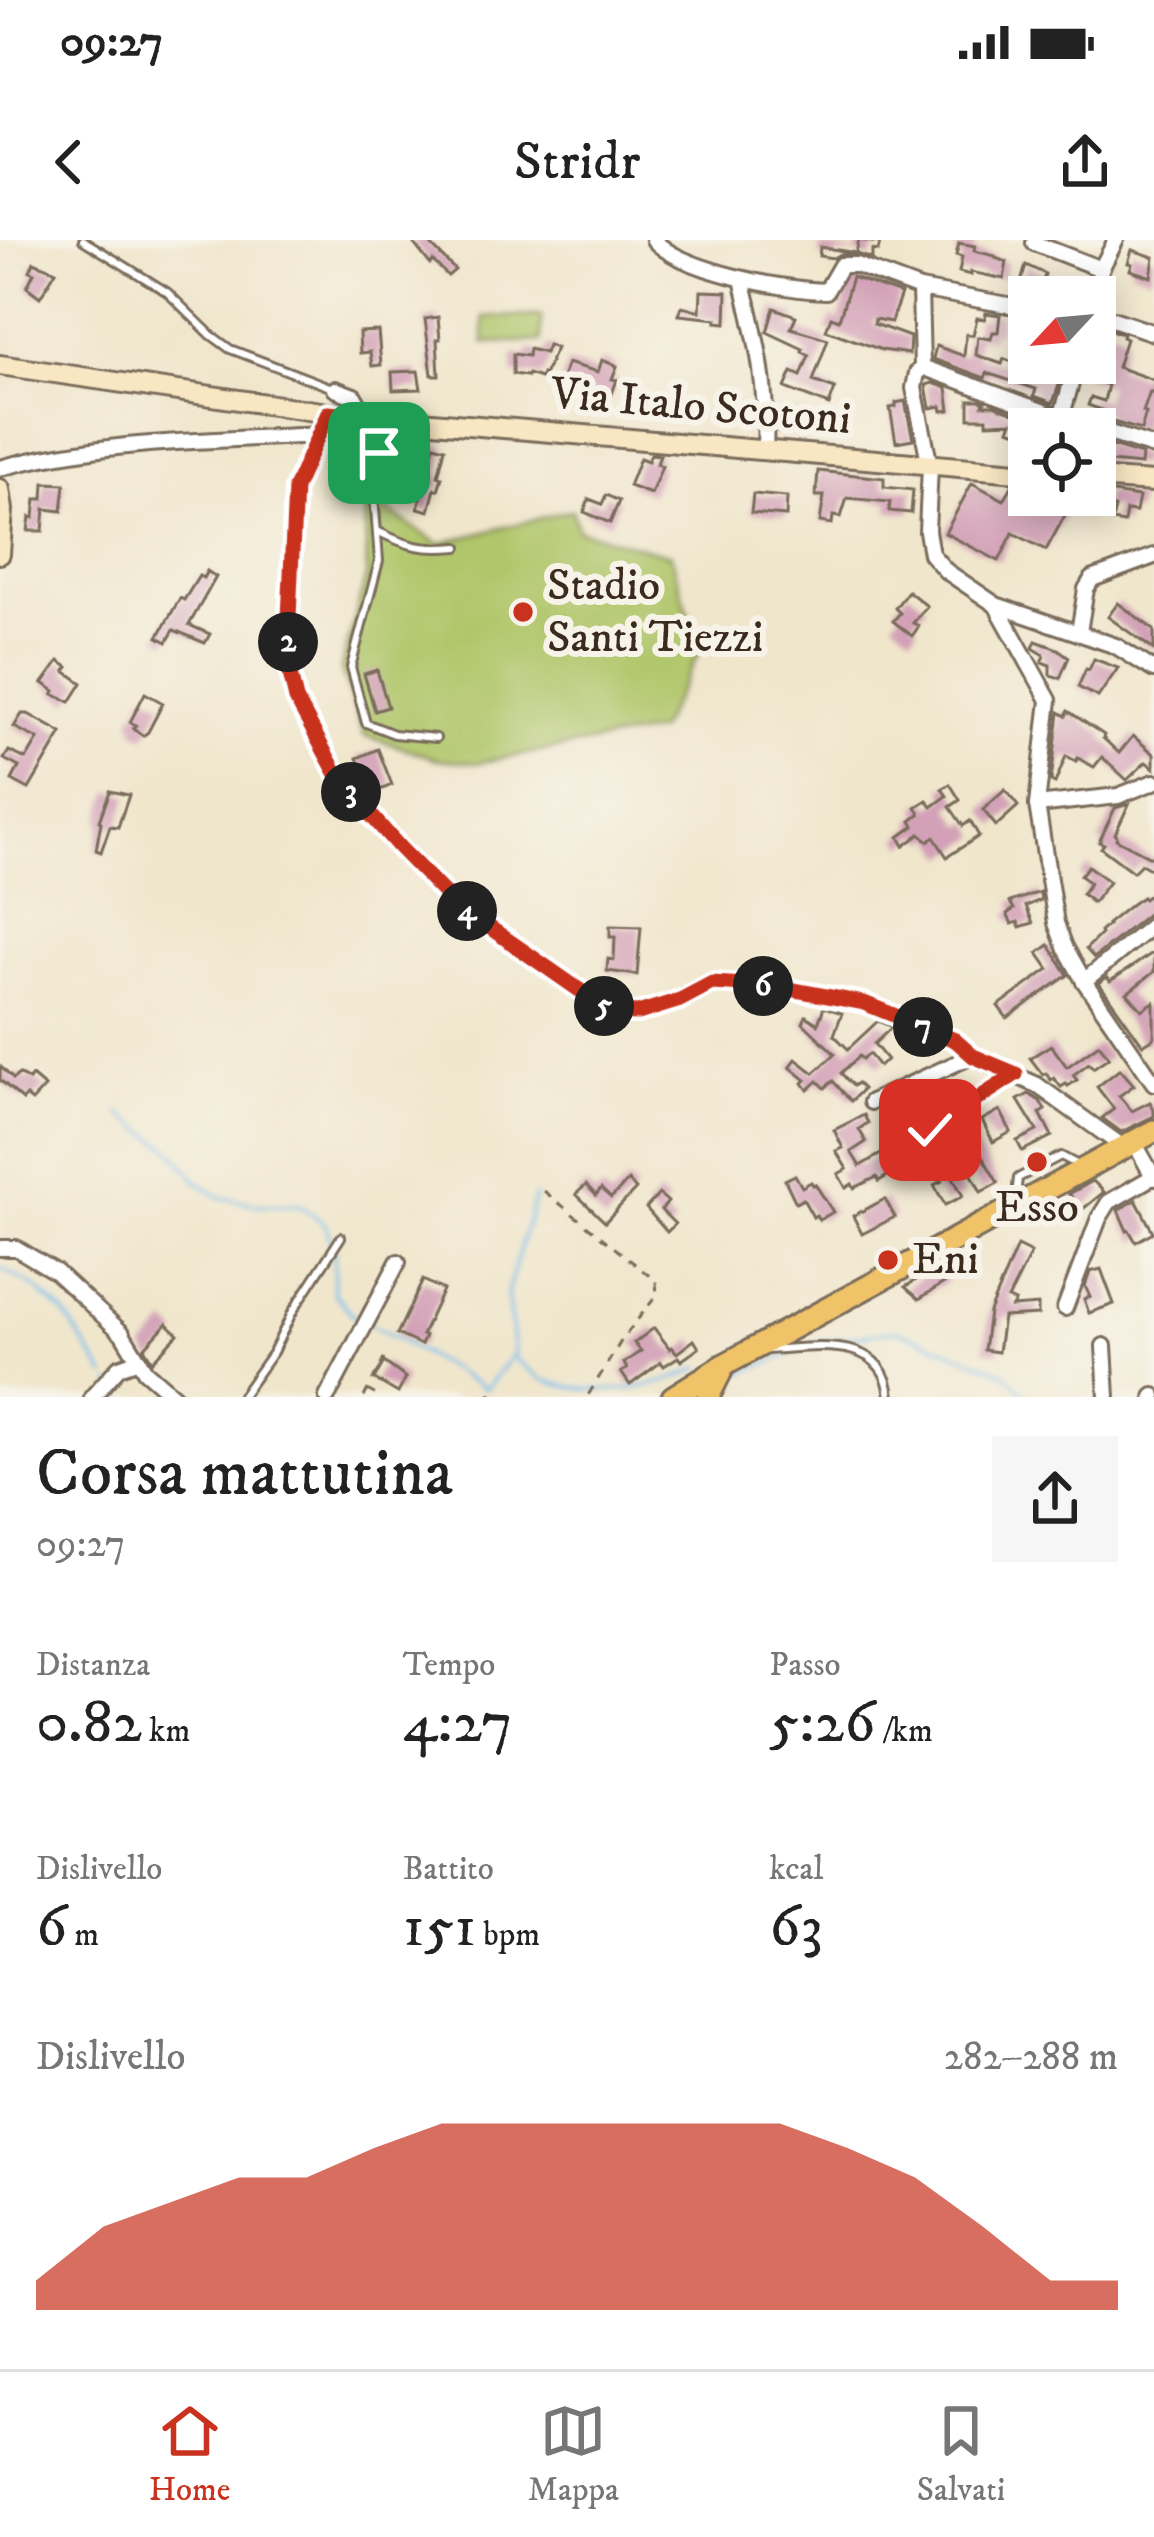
<!DOCTYPE html>
<html lang="it">
<head>
<meta charset="utf-8">
<style>
  :root { --surface:#fff; --page:#f6f6f6; --text:#222; --muted:#767676; --line:#e0e0e0; --accent:#c8321e }
  body { margin:0; font-family:"IM FELL DW Pica",serif; background:var(--page); color:var(--text); height:100vh; display:flex; flex-direction:column; font-size:45px; white-space:nowrap }
  * { box-sizing:border-box; margin:0 }
  p { font-size:39px; color:var(--muted) }
  .icon { flex:none; width:66px; height:66px; fill:none; stroke:currentColor; stroke-width:2; stroke-linecap:round; stroke-linejoin:round }
  .map { position:relative; height:1157px; overflow:hidden }
  .sheet { display:flex; flex-direction:column; background:var(--surface); flex:1 }
  .sheet>* { flex:none }
  .needle { width:78px; rotate:244deg }
  .tools { position:absolute; left:1008px; top:36px; display:grid; gap:24px }
  .tools a { display:grid; place-items:center; width:108px; height:108px; border-radius:0px; background:var(--surface); box-shadow:0 6px 30px #0003; font-size:60px }
  .pin { position:absolute; display:grid; place-items:center; width:102px; height:102px; color:#fff; margin:-51px; border-radius:24px; box-shadow:0 6px 18px #0006 }
  .km { position:absolute; width:60px; height:60px; margin:-30px; border-radius:50%; background:#222; color:#fff; font-size:33px; line-height:60px; text-align:center }
  .round { display:grid; place-items:center; flex:none; width:126px; height:126px; border-radius:0px; background:var(--page) }
  .overview { display:flex; align-items:center; justify-content:space-between; height:204px; padding:0 36px }
  h1 { font-size:66px; font-weight:600; line-height:90px }
  .metrics { display:grid; grid-template-columns:repeat(3,1fr); gap:18px; height:204px; padding:12px 36px }
  .metrics div { display:grid; align-content:center }
  .metrics b { font-size:60px; font-weight:600 }
  .metrics small { font-size:33px; font-weight:400 }
  .metrics p { font-size:33px }
  .chart { height:336px; padding:24px 36px }
  .chart p { display:flex; justify-content:space-between }
  .chart svg { width:100%; height:216px; margin-top:12px; fill:var(--accent); opacity:.7 }
  .status { display:flex; justify-content:space-between; align-items:center; height:84px; padding:0 60px; background:var(--surface); direction:ltr }
  .status svg { height:33px; fill:currentColor }
  header { display:flex; justify-content:space-between; align-items:center; height:156px; padding:0 36px; background:var(--surface); font-size:54px; font-weight:600 }
  .tab-bar { display:flex; justify-content:space-around; align-items:center; height:168px; border-top:3px solid var(--line); background:var(--surface); font-size:33px; color:var(--muted) }
  .tab-bar a { display:grid; justify-items:center; gap:6px }
  .tab-bar .selected { color:var(--accent) }
  .map>svg:first-child { display:block }
  .green { fill:#b0c66b; stroke:#767844; stroke-width:3 }
  .lines { fill:none; stroke-linecap:round; stroke-linejoin:round }
  .stream { stroke:#74beed; stroke-width:3 }
  .building { fill:#d3a1b7 }
  .lane-casing { stroke:#7a6c5b; stroke-width:12 }
  .street-casing { stroke:#7a6c5b; stroke-width:20 }
  .secondary-casing { stroke:#7a6c5b; stroke-width:24 }
  .primary-casing { stroke:#7a6c5b; stroke-width:27 }
  .path { stroke:#7a6c5b; stroke-width:3; stroke-dasharray:9 9; stroke-linecap:butt }
  .lane { stroke:#fff; stroke-width:6 }
  .street { stroke:#fff; stroke-width:14 }
  .secondary { stroke:#f9e7c3; stroke-width:18 }
  .primary { stroke:#f1c369; stroke-width:21 }
  .route-casing { stroke:#fff; stroke-width:24 }
  .route { stroke:#c8321e; stroke-width:15 }
  .poi-dot { fill:#c8321e; stroke:#f7f3e8; stroke-width:4.5 }
  .labels { text-anchor:middle; dominant-baseline:central; stroke-width:12; stroke-linejoin:round; paint-order:stroke }
  .street-label { font-size:45px; fill:#3b2a1e; stroke:#f7f3e8 }
  .poi-label { font-size:45px; fill:#3b2a1e; stroke:#f7f3e8; text-anchor:start }
</style>
</head>
<body>
<div class="status"><b>09:27</b><svg viewBox="0 0 49 12"><path d="M0 12V9h3v3zM5 12V6h3v6zM10 12V3h3v9zM15 12V0h3v12zM26 1h20v11H26zM47 4h2v5h-2z"/></svg></div>
<header><svg class="icon" aria-label="back" viewBox="0 0 24 24"><path d="M15 5l-7 7 7 7"/></svg>Stridr<svg class="icon" aria-label="share" viewBox="0 0 24 24"><path d="M12 15V3M7 8l5-5 5 5M5 13v7h14v-7"/></svg></header>
<div class="map">
<svg width="1154" height="1157" viewBox="0 0 1154 1157">
  <rect width="100%" height="100%" fill="#f7f3e8"/>
  <filter id="ink" filterUnits="userSpaceOnUse"><feTurbulence type="fractalNoise" baseFrequency=".00833" numOctaves="2"/><feDisplacementMap in="SourceGraphic" scale="24" xChannelSelector="R" yChannelSelector="G"/><feConvolveMatrix kernelMatrix="1 2 1 2 8 2 1 2 1" color-interpolation-filters="sRGB"/></filter>
  <filter id="wash" filterUnits="userSpaceOnUse"><feTurbulence type="fractalNoise" baseFrequency=".004" numOctaves="4" result="noise"/><feDisplacementMap in="SourceGraphic" scale="48" xChannelSelector="R" yChannelSelector="G"/><feGaussianBlur stdDeviation="2.7" result="paint"/><feColorMatrix in="noise" values="0 0 0 0 0 0 0 0 0 0 0 0 0 0 0 0 0 1.4 0 .05"/><feComposite in="paint" operator="in"/></filter>
  <g filter="url(#wash)">
    <rect width="100%" height="100%" fill="#f0e6cc"/>
    <g class="green">
      <polygon points="541,76 541,101 484,103 484,77"/>
      <polygon points="365,256 439,304 572,270 578,290 671,315 700,411 658,491 475,523 437,519 364,495 341,429 367,334"/>
    </g>
    <g class="lines">
      <g class="stream">
        <polyline points="120,874 172,910 197,941 219,957 259,965 300,965 325,984 334,1009 334,1053 353,1075 361,1079"/>
        <path d="M535 956 507 1053 515 1119C525 1126 535 1136 546 1141 595 1157 653 1151 700 1128"/>
        <polyline points="0,1028 33,1046 64,1073 106,1136"/>
        <polyline points="370,1084 486,1149 512,1115"/>
        <polyline points="810,1106 819,1101 898,1090 1004,1132 1028,1157"/>
        <polyline points="738,1130 742,1133 801,1110"/>
        <polyline points="112,1143 123,1157"/>
      </g>
    </g>
    <g id="blocks">
      <g class="building">
        <polygon points="411,0 426,0 455,30 448,36 433,21 430,24"/>
        <polygon points="859,0 880,3 878,11 872,10 872,19 856,14 840,14 833,18 819,16 820,7 856,13"/>
        <polygon points="959,3 975,6 974,11 995,16 995,18 1007,22 1004,39 971,32 971,35 959,32 962,17 956,15"/>
        <polygon points="1132,10 1154,17 1151,37 1130,30 1132,24 1128,23"/>
        <polygon points="34,22 56,31 40,57 27,47 34,33 30,31"/>
        <polygon points="1026,25 1045,34 1039,55 1019,49"/>
        <polygon points="852,37 901,54 891,82 875,79 874,84 910,97 909,114 882,110 826,90 831,77 839,80"/>
        <polygon points="701,51 727,52 726,83 716,82 717,79 679,75 682,66 700,71"/>
        <polygon points="774,68 796,76 791,88 828,99 813,141 835,149 829,165 785,148 792,132 801,136 809,115 802,112 803,109 767,92"/>
        <polygon points="986,73 1000,75 998,92 993,92 991,99 978,97 976,115 1002,124 1004,119 1061,139 1053,163 1034,156 1036,149 987,133 985,138 933,119 936,106 964,116 966,94 973,95 977,78 985,79"/>
        <polygon points="438,77 440,99 437,99 439,135 432,135 425,79"/>
        <polygon points="1099,86 1123,94 1122,97 1126,99 1117,127 1154,140 1154,154 1150,152 1143,172 1146,173 1141,190 1116,183 1106,178 1107,172 1088,165 1091,157 1104,161 1108,145 1085,137 1088,123 1095,123 1095,119 1100,121 1105,104 1096,101"/>
        <polygon points="378,91 381,125 372,126 370,112 360,113 359,92"/>
        <polygon points="548,105 556,108 544,135 542,134 541,138 528,134 527,136 513,134 513,114 528,116 529,109 545,113"/>
        <polygon points="602,120 617,126 612,139 617,140 610,159 580,148 579,151 560,145 567,123 598,132"/>
        <polygon points="418,131 421,149 393,150 392,132"/>
        <polygon points="933,143 947,148 950,170 942,171 941,166 930,168 926,145"/>
        <polygon points="969,160 979,160 985,162 983,165 993,165 1030,179 1029,196 1009,189 1012,182 987,183 987,178 969,178"/>
        <polygon points="905,161 913,199 896,202 890,168 896,167 896,163"/>
        <polygon points="781,171 810,176 808,195 779,192"/>
        <polygon points="1102,203 1142,215 1141,225 1100,221"/>
        <polygon points="434,205 445,208 438,236 442,237 438,250 435,249 429,271 418,268"/>
        <polygon points="651,214 660,215 657,224 662,226 651,254 629,246 640,218 648,221"/>
        <polygon points="818,231 884,238 884,247 913,250 911,273 889,271 890,262 847,258 841,277 833,276 832,284 820,282 824,256 816,256"/>
        <polygon points="44,243 65,244 62,271 45,269 43,291 28,291 30,277 34,278 36,259 43,259"/>
        <polygon points="972,243 1004,260 1012,246 1044,263 1049,255 1076,255 1046,310 1013,293 999,321 945,293"/>
        <polygon points="1106,252 1139,257 1136,272 1126,271 1124,283 1112,281 1115,268 1103,266"/>
        <polygon points="753,254 787,257 786,276 751,273"/>
        <polygon points="606,255 619,261 610,283 584,272 589,259 602,264"/>
        <polygon points="207,331 216,337 189,385 210,394 205,403 174,390 167,402 158,397 180,358 184,360 199,336 203,338"/>
        <polygon points="908,351 927,366 913,383 919,386 912,396 893,381 900,373 895,368"/>
        <polygon points="1118,363 1154,390 1154,410 1108,377"/>
        <polygon points="1036,401 1058,409 1069,417 1060,438 1050,435 1050,425 1042,422 1044,415 1033,408"/>
        <polygon points="1094,419 1118,428 1098,457 1078,447 1086,429 1089,430"/>
        <polygon points="59,421 68,427 65,431 82,443 70,462 53,454 55,451 43,443"/>
        <polygon points="377,430 388,467 375,471 364,434"/>
        <polygon points="145,453 163,463 148,492 143,496 133,489 136,485 130,482"/>
        <polygon points="1068,471 1104,495 1103,498 1119,513 1133,496 1154,514 1154,528 1146,522 1127,540 1102,517 1094,527 1078,518 1076,521 1066,516 1055,543 1051,541 1059,472 1066,476"/>
        <polygon points="22,474 28,474 62,493 29,549 12,540 19,527 4,519 9,511 26,519 38,499 14,487"/>
        <polygon points="378,509 392,545 373,553 357,518"/>
        <polygon points="950,544 960,560 950,567 963,586 970,581 979,596 947,617 934,597 928,601 920,594 904,606 899,597 914,586 911,581 920,574 916,567 927,560 932,567 947,556 942,549"/>
        <polygon points="1005,550 1018,566 996,586 983,570"/>
        <polygon points="110,551 129,555 118,587 110,586 101,612 96,610 101,582 99,581"/>
        <polygon points="1129,564 1115,594 1117,596 1116,599 1154,619 1154,631 1141,624 1133,632 1101,608 1104,604 1099,602 1115,568"/>
        <polygon points="1088,626 1109,642 1093,663 1082,654 1090,643 1080,636"/>
        <polygon points="1154,651 1154,669 1094,718 1086,709 1101,694 1100,692 1108,685 1107,684 1133,663 1142,657 1144,659"/>
        <polygon points="1040,652 1041,660 1026,666 1033,683 1020,687 1018,682 1012,684 1007,674 1014,669 1010,662"/>
        <polygon points="610,686 641,687 637,735 607,731 608,719 614,720 615,697 610,697"/>
        <polygon points="1049,705 1068,735 1007,778 998,766 1049,729 1038,713"/>
        <polygon points="1154,712 1154,732 1127,753 1142,770 1154,762 1154,798 1143,805 1099,743 1107,737 1110,741 1115,738"/>
        <polygon points="824,767 842,773 834,795 848,809 878,781 892,787 874,804 887,820 879,826 869,814 862,819 859,816 841,833 853,846 857,843 863,849 851,861 833,841 825,848 818,841 808,850 803,843 806,840 790,827 796,819 814,833 835,814 803,783 806,776 818,784"/>
        <polygon points="1099,804 1109,817 1093,828 1089,823 1073,835 1077,840 1068,846 1066,844 1061,847 1054,838 1051,840 1046,833 1043,835 1030,818 1051,805 1067,827"/>
        <polygon points="0,826 13,839 19,834 29,840 32,836 45,847 32,861 26,856 23,860 0,840"/>
        <polygon points="1120,829 1134,845 1119,856 1132,871 1150,862 1154,870 1154,876 1121,892 1102,878 1114,869 1097,847"/>
        <polygon points="939,843 948,865 923,881 919,888 911,893 899,874 894,878 889,866"/>
        <polygon points="1029,854 1040,861 1045,870 1040,873 1052,896 1022,911 1017,901 1037,891 1018,860"/>
        <polygon points="1000,870 1011,892 993,902 982,880"/>
        <polygon points="864,875 868,883 859,889 866,902 851,912 860,926 886,911 891,919 888,920 892,933 879,941 877,937 854,948 852,944 846,948 838,934 847,929 836,911 843,908 834,890"/>
        <polygon points="965,887 998,943 981,952 964,920 948,928 963,956 945,965 934,945 942,941 927,912"/>
        <polygon points="795,935 802,947 811,942 813,945 815,944 833,972 819,980 816,975 813,977 803,959 796,963 785,940"/>
        <polygon points="628,941 636,949 605,982 576,954 586,945 596,955 601,949 611,958"/>
        <polygon points="1093,941 1104,952 1083,969 1069,954"/>
        <polygon points="659,954 668,962 661,970 675,984 667,992 646,968"/>
        <polygon points="885,959 895,977 862,994 853,976"/>
        <polygon points="1136,960 1153,992 1136,1002 1129,990 1127,991 1118,970"/>
        <polygon points="1017,1006 1031,1013 1008,1059 1015,1062 1012,1067 1038,1065 1038,1075 1003,1077 998,1112 984,1110 989,1072"/>
        <polygon points="937,1027 947,1041 919,1059 905,1047"/>
        <polygon points="1101,1029 1114,1064 1089,1073 1084,1059 1090,1057 1085,1046 1090,1032"/>
        <polygon points="423,1040 443,1050 422,1095 425,1096 421,1105 397,1094"/>
        <polygon points="167,1083 178,1094 152,1121 144,1108"/>
        <polygon points="654,1088 670,1109 672,1107 677,1113 694,1100 699,1108 681,1121 678,1117 664,1126 661,1122 630,1145 621,1132 627,1129 624,1123 641,1111 634,1103"/>
        <polygon points="384,1122 406,1138 398,1153 374,1139"/>
      </g>
    </g>
  </g>
  <g filter="url(#ink)">
    <use href="#blocks" fill-opacity="0" stroke="#7a6c5b" stroke-width="3"/>
    <g class="lines">
      <defs>
        <g id="lane">
          <polyline points="83,0 167,52 211,95 230,109 335,149"/>
          <polyline points="389,182 379,213 374,255 379,321 351,427 366,483 394,494 436,498"/>
          <path d="M377 291C409 307 423 310 458 307"/>
          <polyline points="1016,956 1018,938 1061,916 1076,924"/>
          <path d="M767 1110C813 1108 885 1093 890 1157"/>
          <polyline points="241,1157 273,1112 293,1071 341,997"/>
        </g>
        <g id="street">
          <path d="M654 0C681 31 785 50 826 51L841 25H856L920 49 922 127 917 133 914 148 930 226 927 291 931 314 946 331 996 365 1116 406 1154 430"/>
          <polyline points="1034,3 1101,29"/>
          <path d="M742 39C757 100 768 147 765 211"/>
          <polyline points="920,49 1008,65"/>
          <polyline points="1095,58 1101,29 1116,0"/>
          <polyline points="1095,73 1154,93"/>
          <polyline points="922,127 1061,178 1154,207"/>
          <polyline points="335,149 354,156 366,177"/>
          <polyline points="328,173 295,248 287,421 296,459 341,540 400,608 453,662 611,772 638,773 680,760 713,743 779,747 864,763 955,800 972,816 1037,845 1123,907"/>
          <polyline points="1061,178 1077,123"/>
          <path d="M0 228C103 200 213 201 319 195"/>
          <polyline points="996,365 1049,460 1037,565 1056,683 1065,707 1084,741 1154,843"/>
          <polyline points="1079,392 1086,349 1092,339 1154,316"/>
          <polyline points="1037,565 1118,556 1154,542"/>
          <polyline points="1084,741 1154,684"/>
          <polyline points="871,862 972,816"/>
          <polyline points="930,890 1016,834"/>
          <polyline points="1134,902 1154,938"/>
          <polyline points="0,1008 16,1008 56,1032 122,1093 145,1131 175,1157"/>
          <polyline points="1065,1068 1099,978 1109,962 1154,936"/>
          <polyline points="1104,1106 1107,1157"/>
          <polyline points="92,1157 119,1127 139,1120"/>
          <polyline points="327,1157 398,1022"/>
          <polyline points="1153,1157 1154,1156"/>
        </g>
        <g id="secondary">
          <polyline points="0,125 328,173 1029,233"/>
          <polyline points="1095,238 1154,242"/>
          <polyline points="0,249 3,270 0,314"/>
        </g>
        <g id="primary">
          <polyline points="673,1157 724,1125 1154,891"/>
          <polyline points="708,1157 724,1125"/>
        </g>
      </defs>
      <use href="#lane" class="lane-casing"/>
      <use href="#street" class="street-casing"/>
      <use href="#secondary" class="secondary-casing"/>
      <use href="#primary" class="primary-casing"/>
      <g class="path">
        <polyline points="544,951 656,1041 657,1055 623,1098 587,1157"/>
        <polyline points="367,1150 380,1157"/>
        <polyline points="364,1157 384,1119"/>
        <polyline points="490,1157 491,1153"/>
      </g>
      <use href="#lane" class="lane"/>
      <use href="#street" class="street"/>
      <use href="#secondary" class="secondary"/>
      <use href="#primary" class="primary"/>
    </g>
  </g>
  <g class="lines" filter="url(#ink)">
    <defs>
      <polyline id="route" points="379,213 390,179 328,173 295,248 287,421 296,459 340,540 400,608 453,662 611,772 638,773 680,760 712,743 779,747 864,763 955,800 973,816 1016,834 930,890"/>
    </defs>
    <use href="#route" class="route-casing"/>
    <use href="#route" class="route"/>
  </g>
  <g class="poi-dot">
    <circle cx="523" cy="372" r="12"/>
    <circle cx="1037" cy="922" r="12"/>
    <circle cx="888" cy="1020" r="12"/>
  </g>
  <g class="labels">
    <g class="street-label">
      <text transform="translate(701 167) rotate(5)">Via Italo Scotoni</text>
    </g>
    <g class="poi-label">
      <text x="547" y="346">Stadio<tspan x="547" dy="52">Santi Tiezzi</tspan></text>
      <text x="1037" y="968" text-anchor="middle">Esso</text>
      <text x="912" y="1020">Eni</text>
    </g>
  </g>
</svg>
<div class="tools">
<a><svg class="needle" viewBox="-14 -14 28 28"><path d="M0-13l5 13h-10z" fill="#e53935"/><path d="M0 13l5-13h-10z" fill="#767676"/></svg></a>
<a><svg class="icon" aria-label="locate" viewBox="0 0 24 24"><circle cx="12" cy="12" r="6"/><path d="M12 2v4M12 18v4M2 12h4M18 12h4"/></svg></a>
</div>
<div class="pin" style="left:379px;top:213px;background:#1e9e55"><svg class="icon" aria-label="arrive" viewBox="0 0 24 24"><path d="M6 21V4h12l-3 4 3 4H6"/></svg></div>
<div class="pin" style="left:930px;top:890px;background:#d93025"><svg class="icon" aria-label="check" viewBox="0 0 24 24"><path d="M5 12l5 5 9-10"/></svg></div>
<b class="km" style="left:288px;top:402px">2</b>
<b class="km" style="left:351px;top:552px">3</b>
<b class="km" style="left:467px;top:671px">4</b>
<b class="km" style="left:604px;top:766px">5</b>
<b class="km" style="left:763px;top:746px">6</b>
<b class="km" style="left:923px;top:787px">7</b>
</div>
<section class="sheet">
<div class="overview"><div><h1>Corsa mattutina</h1><p>09:27</p></div><a class="round"><svg class="icon" aria-label="share" viewBox="0 0 24 24"><path d="M12 15V3M7 8l5-5 5 5M5 13v7h14v-7"/></svg></a></div>
<div class="metrics">
<div><p>Distanza</p><b>0.82<small> km</small></b></div>
<div><p>Tempo</p><b>4:27</b></div>
<div><p>Passo</p><b>5:26<small> /km</small></b></div>
</div>
<div class="metrics">
<div><p>Dislivello</p><b>6<small> m</small></b></div>
<div><p>Battito</p><b>151<small> bpm</small></b></div>
<div><p>kcal</p><b>63</b></div>
</div>
<div class="chart"><p><span>Dislivello</span>282–288 m</p>
<svg viewBox="0 0 160 44" preserveAspectRatio="none"><path d="M0 44V38L10 27L20 22L30 17L40 17L50 11L60 6L70 6L80 6L90 6L100 6L110 6L120 11L130 17L140 27L150 38L160 38V44z"/></svg>
</div>
</section>
<nav class="tab-bar">
<a class="selected"><svg class="icon" aria-label="home" viewBox="0 0 24 24"><path d="M3 11l9-7 9 7M6 9v11h12V9"/></svg>Home</a>
<a><svg class="icon" aria-label="map" viewBox="0 0 24 24"><path d="M3 6l6-2 6 2 6-2v14l-6 2-6-2-6 2zM9 4v14M15 6v14"/></svg>Mappa</a>
<a><svg class="icon" aria-label="saved" viewBox="0 0 24 24"><path d="M7 4h10v16l-5-4-5 4z"/></svg>Salvati</a>
</nav>
</body>
</html>
